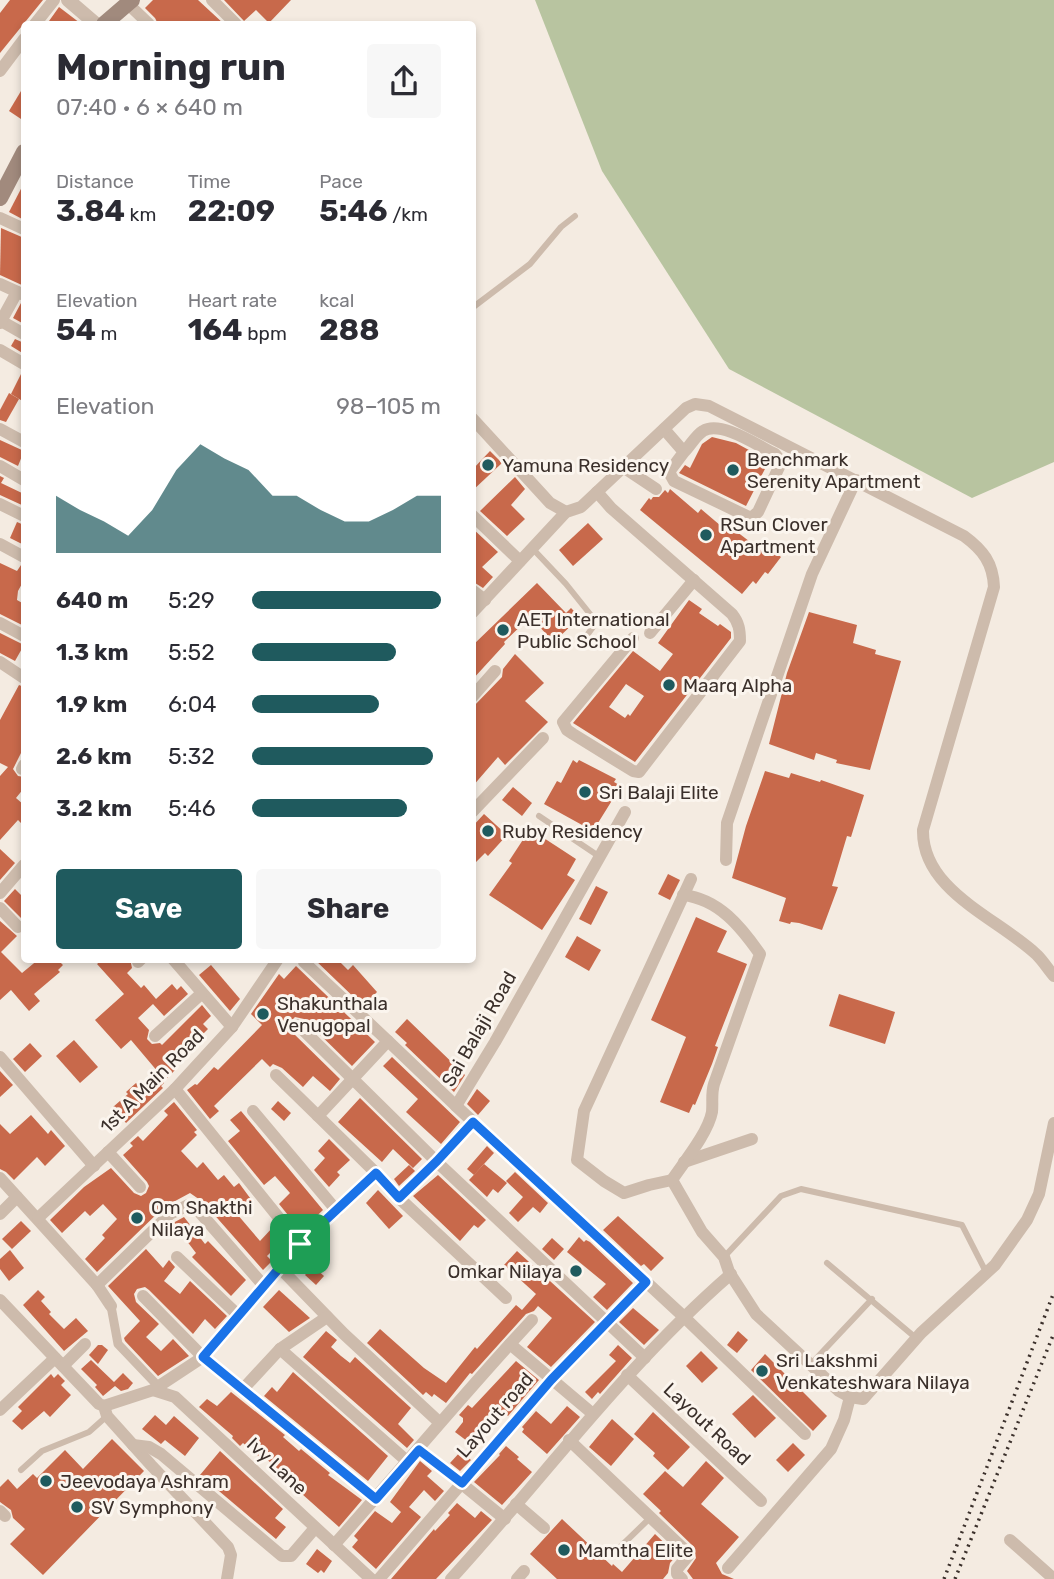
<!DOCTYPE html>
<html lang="en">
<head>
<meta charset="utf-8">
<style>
  :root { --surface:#fff; --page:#f7f7f7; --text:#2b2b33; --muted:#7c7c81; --accent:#1f5a5e }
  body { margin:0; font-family:Rubik,sans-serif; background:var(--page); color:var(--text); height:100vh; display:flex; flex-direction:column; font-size:26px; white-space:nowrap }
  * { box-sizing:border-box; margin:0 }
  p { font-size:23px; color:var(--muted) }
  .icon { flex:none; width:38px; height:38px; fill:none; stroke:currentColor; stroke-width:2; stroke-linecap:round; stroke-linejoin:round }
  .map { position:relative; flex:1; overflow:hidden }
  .sheet { position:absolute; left:21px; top:21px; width:455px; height:942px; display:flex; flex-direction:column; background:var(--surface); border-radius:7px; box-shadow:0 4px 10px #0003 }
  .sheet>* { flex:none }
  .pin { position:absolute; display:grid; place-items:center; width:60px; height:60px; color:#fff; margin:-30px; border-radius:14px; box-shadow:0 4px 10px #0006 }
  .round { display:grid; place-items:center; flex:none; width:74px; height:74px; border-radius:7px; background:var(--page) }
  .summary { display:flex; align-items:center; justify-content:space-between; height:119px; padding:0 35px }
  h1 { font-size:38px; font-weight:700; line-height:52px }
  .stats { display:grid; grid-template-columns:repeat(3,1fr); gap:10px; height:119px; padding:7px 35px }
  .stats div { display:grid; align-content:center }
  .stats b { font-size:30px; font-weight:700 }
  .stats small { font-size:19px; font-weight:400 }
  .stats p { font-size:19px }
  .chart { height:196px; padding:14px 35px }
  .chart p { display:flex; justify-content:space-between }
  .chart svg { width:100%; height:126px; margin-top:7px; fill:var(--accent); opacity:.7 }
  .action { display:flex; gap:14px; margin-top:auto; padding:14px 35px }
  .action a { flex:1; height:80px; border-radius:7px; background:var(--accent); color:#fff; font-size:28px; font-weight:700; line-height:80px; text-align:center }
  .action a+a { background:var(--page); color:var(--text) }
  ul { padding:0 35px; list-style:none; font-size:23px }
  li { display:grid; grid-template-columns:112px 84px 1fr; align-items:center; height:52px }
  li i { height:18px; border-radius:9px; background:var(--accent) }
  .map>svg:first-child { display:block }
  .green { fill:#b8c4a0 }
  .building { fill:#c8694b; fill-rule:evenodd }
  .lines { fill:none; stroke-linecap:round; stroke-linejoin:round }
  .service { stroke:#cdbbac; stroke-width:6 }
  .pedestrian { stroke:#cdbbac; stroke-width:9 }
  .minor { stroke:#cdbbac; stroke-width:12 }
  .tertiary { stroke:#cdbbac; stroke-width:14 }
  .secondary { stroke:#a18a7d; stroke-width:16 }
  .rail { stroke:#3b302b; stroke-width:3.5; stroke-dasharray:2 5; stroke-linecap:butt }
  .route-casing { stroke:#fff; stroke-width:14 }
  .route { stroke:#1a73e8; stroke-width:9 }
  .poi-dot { fill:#1f5a5e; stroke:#fbf5ee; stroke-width:2.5 }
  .labels { text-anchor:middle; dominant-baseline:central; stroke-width:6; stroke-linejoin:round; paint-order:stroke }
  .poi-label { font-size:19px; fill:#3b302b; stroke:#fbf5ee; text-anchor:start }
  .street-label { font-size:19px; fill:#3b302b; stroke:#fbf5ee }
</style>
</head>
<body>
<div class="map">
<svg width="1054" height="1579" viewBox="0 0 1054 1579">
  <rect width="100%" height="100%" fill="#f4ebe1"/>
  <polygon class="green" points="535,0 1054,0 1054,462 972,498 729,369 602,171"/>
  <g class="building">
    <polygon points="10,0 43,0 0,53 0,13"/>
    <polygon points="153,0 198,0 224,24 158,24 155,18 145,8"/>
    <polygon points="224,0 291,0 269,23 256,10 244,21"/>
    <polygon points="59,7 80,23 82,24 53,24 49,21"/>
    <polygon points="24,86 24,121 9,111"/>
    <polygon points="24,183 24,220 9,212"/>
    <polygon points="1,228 24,238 24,286 0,275"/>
    <polygon points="24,302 24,324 13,318 21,303"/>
    <polygon points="15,339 24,343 24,354 11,346"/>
    <polygon points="22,372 24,373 24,402 11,394"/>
    <polygon points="9,393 19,399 6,422 0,420 0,410"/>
    <polygon points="712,437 736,443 769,461 746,506 679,473 685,465 690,468 702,444"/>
    <polygon points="0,440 24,451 18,466 0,457"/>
    <polygon points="490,451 502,463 472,491 472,470"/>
    <polygon points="0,476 4,478 1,483 24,494 24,506 0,495"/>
    <polygon points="515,477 525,489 511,505 525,519 507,536 480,511"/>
    <polygon points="670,489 698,513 701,509 721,526 724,522 766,554 771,549 781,557 768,574 765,572 756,584 753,581 742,594 640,510 649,498 651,500 653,497 659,497 665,490 668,493"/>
    <polygon points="17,522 24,525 24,545 10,538"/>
    <polygon points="588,523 603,539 573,566 559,550"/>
    <polygon points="472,528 498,552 482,567 493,577 483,588 472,581"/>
    <polygon points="0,563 17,571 21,565 24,566 24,580 18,591 17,600 24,604 24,626 0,614"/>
    <polygon points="537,583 566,613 571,608 580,617 554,642 530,617 504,642 505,644 472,680 472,646"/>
    <path d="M689 600 702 609 699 613 718 626 720 624 731 632V638L635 762 573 723 633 651 660 671 673 654 658 643ZM626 684 644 696 630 716 628 714 625 718 609 707Z"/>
    <polygon points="809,612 857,625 853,643 876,650 875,654 901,661 870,770 836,763 837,760 816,753 814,760 769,744 787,673"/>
    <polygon points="0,633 24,645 15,661 0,653"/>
    <polygon points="515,654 544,683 525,701 548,722 505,765 498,757 472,787 472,708 502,677 503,669"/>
    <polygon points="19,685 24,687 24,747 13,769 18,776 24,777 24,788 16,798 24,805 24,826 18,820 0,840 0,776 8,767 0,763 0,720"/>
    <polygon points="573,760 577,763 579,760 616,779 614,782 621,786 593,831 544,804 557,781 561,783"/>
    <polygon points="765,771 789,778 791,773 820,782 821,780 864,795 851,837 847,836 832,886 838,887 822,930 799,923 791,922 790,924 779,921 786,898 732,878 746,826"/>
    <polygon points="513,787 532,803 522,816 502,800"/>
    <polygon points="484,814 507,835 488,856 485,853 472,866 472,827"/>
    <polygon points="530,829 576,859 567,875 575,880 542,930 489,895 512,863 509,861"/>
    <polygon points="0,849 15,863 0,880"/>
    <polygon points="668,874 680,880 670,900 658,894"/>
    <polygon points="596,886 608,892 591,925 579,919"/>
    <polygon points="15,889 24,898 24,921 4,901"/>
    <polygon points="696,917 727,931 717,952 747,964 715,1046 718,1047 712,1064 695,1105 693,1104 689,1113 660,1102 686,1037 651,1020"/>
    <polygon points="0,921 17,936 1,952 22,973 39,959 57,959 63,965 58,970 60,972 34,994 40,1001 29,1011 11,990 0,1000"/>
    <polygon points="577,936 601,950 589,971 565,957"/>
    <polygon points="103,959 130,959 132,968 127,973 141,988 144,985 156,999 172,984 177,990 181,986 188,994 164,1016 153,1004 138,1018 149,1030 147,1039 152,1044 160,1043 162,1045 202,1005 211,1016 203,1024 208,1029 171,1066 175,1070 163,1082 164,1083 161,1086 163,1088 126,1123 113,1107 128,1094 126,1092 136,1083 140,1087 158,1072 131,1040 121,1049 95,1020 124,994 97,964"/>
    <polygon points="314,959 337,959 348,970 353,965 377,992 363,1006"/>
    <polygon points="211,965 240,999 230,1011 199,975"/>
    <polygon points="296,966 375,1042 352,1066 304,1019 295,1017 290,1022 291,1031 340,1079 330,1091 313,1076 303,1087 282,1068 273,1064 270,1067 262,1059 214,1106 219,1111 210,1119 187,1090 195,1084 197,1085 214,1067 218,1070 262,1025 251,1014 279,974 284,979"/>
    <polygon points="839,994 895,1012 885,1044 829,1026"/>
    <polygon points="407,1019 465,1075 454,1092 405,1045 407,1043 395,1032"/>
    <polygon points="74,1040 98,1067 80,1083 56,1056"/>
    <polygon points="30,1043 42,1056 25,1072 13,1059"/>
    <polygon points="392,1057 460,1122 441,1144 406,1112 418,1099 383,1066"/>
    <polygon points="0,1071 13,1085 0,1097"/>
    <polygon points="477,1089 490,1101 478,1115 467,1104"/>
    <polygon points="360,1098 422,1159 413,1168 393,1149 382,1162 338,1122"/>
    <polygon points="278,1101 291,1113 284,1121 271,1109"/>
    <polygon points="174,1102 197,1130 194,1132 197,1135 181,1151 197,1168 203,1162 218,1180 224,1175 234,1187 239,1183 253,1202 237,1214 260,1241 274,1226 284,1239 267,1256 272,1261 263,1270 203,1202 190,1193 164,1207 97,1272 85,1259 105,1238 102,1235 117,1219 103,1204 90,1216 85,1211 62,1233 50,1220 84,1187 111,1168 134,1193 141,1196 146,1193 149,1186 147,1182 123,1155 133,1146 130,1143 138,1136 143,1141 168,1115 164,1111"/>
    <polygon points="241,1111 323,1210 301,1231 279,1204 290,1193 275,1176 264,1185 228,1141 240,1131 230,1120"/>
    <polygon points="31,1115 48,1134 51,1130 65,1146 45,1166 37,1157 14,1180 6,1172 0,1169 0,1124 10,1134"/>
    <polygon points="329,1139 350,1160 337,1172 340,1175 329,1187 314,1170 325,1158 318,1151"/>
    <polygon points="487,1146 494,1153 474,1175 467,1169"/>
    <polygon points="484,1164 507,1183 498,1193 493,1189 487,1197 469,1180"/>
    <polygon points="409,1165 415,1171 399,1186 394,1179"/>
    <polygon points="515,1172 548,1203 540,1213 533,1207 518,1222 509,1213 523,1197 506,1181"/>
    <polygon points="438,1175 486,1220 478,1228 474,1225 460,1241 413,1196"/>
    <polygon points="378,1190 403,1216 389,1229 366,1203"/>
    <polygon points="618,1216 664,1258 651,1271 644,1264 641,1266 603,1230"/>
    <polygon points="184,1217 205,1244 208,1241 246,1280 231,1296 192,1257 196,1253 173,1223"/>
    <polygon points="21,1221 31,1231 12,1249 2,1239"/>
    <polygon points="579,1237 584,1242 586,1240 590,1242 633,1283 607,1310 593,1297 606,1284 567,1252"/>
    <polygon points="552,1238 564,1249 554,1260 542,1249"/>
    <polygon points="146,1249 163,1268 169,1260 175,1267 164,1281 180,1294 190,1281 227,1316 215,1329 205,1319 193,1334 149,1290 145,1287 137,1289 134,1294 136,1302 159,1324 146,1337 161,1351 173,1339 189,1356 158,1376 125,1341 124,1338 140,1321 108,1286"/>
    <polygon points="10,1250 24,1268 9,1281 0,1269 0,1259"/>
    <polygon points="517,1251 595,1322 551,1367 527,1347 552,1318 538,1306 534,1311 526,1314 472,1374 470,1373 446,1403 434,1394 432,1397 426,1392 423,1395 367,1343 380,1329 424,1368 446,1383 475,1347 477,1349 516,1305 522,1310 536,1294 504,1265"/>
    <polygon points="313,1266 324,1276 316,1285 305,1275"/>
    <polygon points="38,1290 45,1297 41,1301 51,1312 49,1314 64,1329 76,1318 88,1331 64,1351 23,1305"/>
    <polygon points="279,1290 310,1318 289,1332 263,1307"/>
    <polygon points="633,1308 659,1330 644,1345 619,1322"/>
    <polygon points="326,1331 337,1340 331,1347 341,1356 350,1363 355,1357 411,1408 398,1424 414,1440 407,1448 303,1357"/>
    <polygon points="738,1331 748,1340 737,1353 727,1345"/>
    <polygon points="98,1345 102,1345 108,1350 98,1364 89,1355"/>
    <polygon points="618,1345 632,1358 600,1394 598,1392 592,1399 585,1392 616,1361 609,1355"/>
    <polygon points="701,1351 718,1368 702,1383 686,1366"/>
    <polygon points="765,1354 827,1416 813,1431 751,1370"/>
    <polygon points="91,1360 114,1382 123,1373 133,1383 128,1389 121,1391 115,1386 103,1396 95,1387 97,1385 81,1369"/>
    <polygon points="516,1361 539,1380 508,1416 497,1407 474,1433 477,1436 471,1444 455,1432 463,1422 463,1418 459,1415 468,1405 472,1408"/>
    <polygon points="293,1372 388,1456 368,1481 264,1396 272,1387 277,1392"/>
    <polygon points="51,1374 54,1378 58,1374 65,1381 61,1385 71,1395 50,1417 44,1411 22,1430 12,1421 22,1411 18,1407"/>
    <polygon points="231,1392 285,1435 283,1437 299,1451 301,1449 330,1473 328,1475 362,1500 339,1527 283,1477 285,1475 264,1457 262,1459 243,1443 240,1446 232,1438 233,1436 199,1407 207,1399 217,1406"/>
    <polygon points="753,1395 776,1418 755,1438 732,1414"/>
    <polygon points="567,1406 580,1417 547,1454 522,1432 524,1429 522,1427 536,1411 551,1424"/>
    <polygon points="653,1412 690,1447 668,1470 653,1456 655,1453 634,1434"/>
    <polygon points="155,1415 166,1425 174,1416 199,1438 185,1456 165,1440 161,1444 142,1429"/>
    <polygon points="612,1419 634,1439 611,1466 589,1447"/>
    <polygon points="112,1439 144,1471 43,1575 10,1544 25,1529 13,1518 11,1510 0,1502 0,1487 8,1479 17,1489 33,1474 37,1478 65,1450 83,1469"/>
    <polygon points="793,1443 805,1455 788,1472 776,1460"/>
    <polygon points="506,1446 519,1457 517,1459 532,1472 502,1505 474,1482 500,1455 499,1454"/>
    <polygon points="220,1451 283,1509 275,1518 286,1527 276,1539 200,1475"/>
    <polygon points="461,1451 471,1460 460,1471 450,1463"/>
    <polygon points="420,1461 432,1471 427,1476 444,1491 435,1501 424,1490 409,1507 421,1517 376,1569 352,1547 358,1540 354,1536 375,1511 392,1523 401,1512 390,1502"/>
    <polygon points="706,1461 724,1478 701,1504 739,1537 716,1563 722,1574 734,1579 693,1579 687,1571 696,1558 694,1547 659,1513 661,1511 643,1494 665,1471 683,1487"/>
    <polygon points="457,1503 475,1518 481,1511 492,1520 436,1579 391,1579 434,1529 435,1531 450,1515 448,1513"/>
    <polygon points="562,1519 612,1566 613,1564 622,1572 655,1534 677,1555 670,1563 668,1573 663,1579 557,1579 530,1554"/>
    <polygon points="317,1549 332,1561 324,1573 321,1570 318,1573 306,1564"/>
  </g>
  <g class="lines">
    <g class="service">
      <polyline points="472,308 530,264 561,227 575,216"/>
      <polyline points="532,548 566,584 594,619 593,627 582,642"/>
      <polyline points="539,816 600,857"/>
      <polyline points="724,1257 781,1196 801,1189 962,1225 986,1272"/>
      <polyline points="827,1263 916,1338"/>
      <polyline points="811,1364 872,1299"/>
      <polyline points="21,1470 42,1451 89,1432 107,1416"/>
      <polyline points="618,1549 651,1517"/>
    </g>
    <polyline class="pedestrian" points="111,1306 118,1344 157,1385"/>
    <g class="minor">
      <polyline points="212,0 236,24"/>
      <polyline points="128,4 149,24"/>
      <polyline points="35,24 54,0"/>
      <polyline points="0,71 24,39"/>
      <polyline points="0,218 24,229"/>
      <polyline points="0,284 22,294"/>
      <polyline points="1,321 24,334"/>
      <polyline points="0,323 17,292"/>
      <polyline points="0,350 24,364"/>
      <polyline points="472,418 550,503 566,512"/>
      <polyline points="0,429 24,442"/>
      <path d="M664 429 684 452C690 446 696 435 703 431 721 420 758 446 775 454L779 459 780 465 758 512 751 518 674 481 669 472 684 452"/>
      <polyline points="0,466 24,480"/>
      <polyline points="623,467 656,489"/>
      <path d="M597 492 611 508 732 614C739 623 740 630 740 641L639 772 633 771 573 734 567 730 563 722 633 638"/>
      <polyline points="0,504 24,516"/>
      <polyline points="472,515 520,561"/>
      <polyline points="0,544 24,557"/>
      <polyline points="472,590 485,600"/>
      <path d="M472 613 566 512 581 507 686 408 695 404 709 406 964 536C983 550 993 563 994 587L923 830C922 891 998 918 1037 955 1043 961 1048 969 1054 976"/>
      <polyline points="0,623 24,636"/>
      <polyline points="650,633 694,580"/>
      <polyline points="0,662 24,678"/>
      <polyline points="472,697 495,671"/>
      <polyline points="22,769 24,765"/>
      <polyline points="472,812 543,738"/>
      <polyline points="726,860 727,823 812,574 856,480"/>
      <polyline points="691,879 584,1111 577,1160 604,1181 624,1193 649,1185 672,1180 702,1232 724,1257 729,1272 756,1314 839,1391 850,1397 863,1399 921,1333 995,1265 1027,1220 1039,1194 1054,1123"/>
      <polyline points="0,893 24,865"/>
      <polyline points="0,908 18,927"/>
      <polyline points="173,959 232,1027"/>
      <polyline points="138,962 141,959"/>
      <polyline points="304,962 388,1041"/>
      <polyline points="298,1025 437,1162 645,1358"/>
      <polyline points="155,1036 201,994"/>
      <polyline points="0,1057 94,1166"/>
      <polyline points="276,1075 318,1116"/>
      <polyline points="175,1089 300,1244"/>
      <polyline points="456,1106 683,1316 805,1434"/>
      <polyline points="253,1111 337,1211"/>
      <polyline points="108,1152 140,1187"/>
      <polyline points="684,1162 752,1139"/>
      <polyline points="376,1173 399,1198 506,1298"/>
      <polyline points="0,1178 97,1285 111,1306"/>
      <path d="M672 1180C684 1162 708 1133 712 1112 713 1102 711 1094 714 1084L760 954C741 927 719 899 683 895"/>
      <polyline points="399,1198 437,1162 473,1122"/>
      <polyline points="0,1214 17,1197"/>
      <polyline points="38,1218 175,1089 232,1027 278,959"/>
      <polyline points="177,1257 239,1316"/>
      <polyline points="280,1268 344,1334 439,1422"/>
      <polyline points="97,1285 170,1214 188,1205 196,1208 264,1286"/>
      <polyline points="143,1296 203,1357 376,1499"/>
      <polyline points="0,1300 99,1404 104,1406 107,1416 151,1465 228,1547 231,1555 227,1579"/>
      <polyline points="510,1344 593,1414"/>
      <polyline points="280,1349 408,1462"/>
      <polyline points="63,1366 85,1344"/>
      <polyline points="627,1375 761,1501"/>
      <polyline points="243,1389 280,1349 327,1317"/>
      <polyline points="153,1390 175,1397 371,1579"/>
      <polyline points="104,1406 153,1390 203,1357 300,1244 376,1173 318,1116 388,1041 456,1106 495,1042 625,812"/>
      <polyline points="0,1410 55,1358"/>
      <polyline points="569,1440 686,1551 688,1556 677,1569 677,1574 682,1579"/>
      <polyline points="133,1445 149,1447 161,1454 282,1556 291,1556 315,1528"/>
      <polyline points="419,1449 505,1519"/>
      <polyline points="516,1504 544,1528"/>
      <polyline points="0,1511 5,1516"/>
      <polyline points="1010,1540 1054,1579"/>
      <path d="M334 1545C401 1470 464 1393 532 1320"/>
      <polyline points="728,1568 831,1449 844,1420 850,1397"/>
      <polyline points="379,1579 551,1380 646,1282"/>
      <path d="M451 1579C544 1477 626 1365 731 1274"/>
      <polyline points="517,1579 524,1571"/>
    </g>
    <polyline class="tertiary" points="68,0 96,24"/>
    <g class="secondary">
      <polyline points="104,24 132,0"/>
      <polyline points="0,198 24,152"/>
    </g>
    <g class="rail">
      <polyline points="944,1579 1054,1292"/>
      <polyline points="955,1579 1054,1333"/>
    </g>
  </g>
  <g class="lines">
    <defs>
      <polygon id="route" points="473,1122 646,1282 551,1380 462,1483 419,1450 376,1499 203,1357 300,1244 376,1173 399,1198 437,1161"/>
    </defs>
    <use href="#route" class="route-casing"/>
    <use href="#route" class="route"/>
  </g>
  <g class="poi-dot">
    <circle cx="488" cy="465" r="7"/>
    <circle cx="733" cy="470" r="7"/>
    <circle cx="706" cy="535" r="7"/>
    <circle cx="503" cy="630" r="7"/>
    <circle cx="669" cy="685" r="7"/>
    <circle cx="585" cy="792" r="7"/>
    <circle cx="488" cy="831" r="7"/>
    <circle cx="263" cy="1014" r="7"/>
    <circle cx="137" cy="1218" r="7"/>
    <circle cx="576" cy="1271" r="7"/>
    <circle cx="762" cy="1371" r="7"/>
    <circle cx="46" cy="1481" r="7"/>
    <circle cx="77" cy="1507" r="7"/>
    <circle cx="564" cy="1550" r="7"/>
  </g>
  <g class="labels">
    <g class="poi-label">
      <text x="747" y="459">Benchmark<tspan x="747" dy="22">Serenity Apartment</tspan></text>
      <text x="502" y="465">Yamuna Residency</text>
      <text x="720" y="524">RSun Clover<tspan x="720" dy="22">Apartment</tspan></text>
      <text x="517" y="619">AET International<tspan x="517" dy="22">Public School</tspan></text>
      <text x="683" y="685">Maarq Alpha</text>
      <text x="599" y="792">Sri Balaji Elite</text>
      <text x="502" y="831">Ruby Residency</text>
      <text x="277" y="1003">Shakunthala<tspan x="277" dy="22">Venugopal</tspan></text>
      <text x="151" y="1207">Om Shakthi<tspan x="151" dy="22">Nilaya</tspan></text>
      <text x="562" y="1271" text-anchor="end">Omkar Nilaya</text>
      <text x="776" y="1360">Sri Lakshmi<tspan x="776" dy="22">Venkateshwara Nilaya</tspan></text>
      <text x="60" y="1481">Jeevodaya Ashram</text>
      <text x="91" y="1507">SV Symphony</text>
      <text x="578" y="1550">Mamtha Elite</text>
    </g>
    <g class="street-label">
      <text transform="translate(479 1029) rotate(-60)">Sai Balaji Road</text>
      <text transform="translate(152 1081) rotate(-45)">1st A Main Road</text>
      <text transform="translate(495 1415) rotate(-49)">Layout road</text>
      <text transform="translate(707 1424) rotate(43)">Layout Road</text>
      <text transform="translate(277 1466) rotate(43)">Ivy Lane</text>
    </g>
  </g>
</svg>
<div class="pin" style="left:300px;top:1244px;background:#1e9e55"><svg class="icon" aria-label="arrive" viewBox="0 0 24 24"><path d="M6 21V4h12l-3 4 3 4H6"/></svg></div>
<section class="sheet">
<div class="summary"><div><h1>Morning run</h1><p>07:40 · 6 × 640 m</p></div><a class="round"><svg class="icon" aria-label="share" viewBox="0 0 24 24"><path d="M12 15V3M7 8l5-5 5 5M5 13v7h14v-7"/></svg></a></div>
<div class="stats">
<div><p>Distance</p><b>3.84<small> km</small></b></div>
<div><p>Time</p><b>22:09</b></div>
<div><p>Pace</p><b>5:46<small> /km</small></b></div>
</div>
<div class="stats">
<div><p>Elevation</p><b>54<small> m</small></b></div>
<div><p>Heart rate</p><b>164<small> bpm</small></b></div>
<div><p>kcal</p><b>288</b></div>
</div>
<div class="chart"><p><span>Elevation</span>98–105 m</p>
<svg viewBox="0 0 160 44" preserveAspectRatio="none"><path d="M0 44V24L10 29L20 33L30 38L40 29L50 15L60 6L70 11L80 15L90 24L100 24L110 29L120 33L130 33L140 29L150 24L160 24V44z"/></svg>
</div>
<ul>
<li><b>640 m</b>5:29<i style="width:100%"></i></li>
<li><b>1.3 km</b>5:52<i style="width:76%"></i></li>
<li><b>1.9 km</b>6:04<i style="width:67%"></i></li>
<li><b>2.6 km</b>5:32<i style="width:96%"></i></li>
<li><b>3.2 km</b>5:46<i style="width:82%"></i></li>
</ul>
<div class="action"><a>Save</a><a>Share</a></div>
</section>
</div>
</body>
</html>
